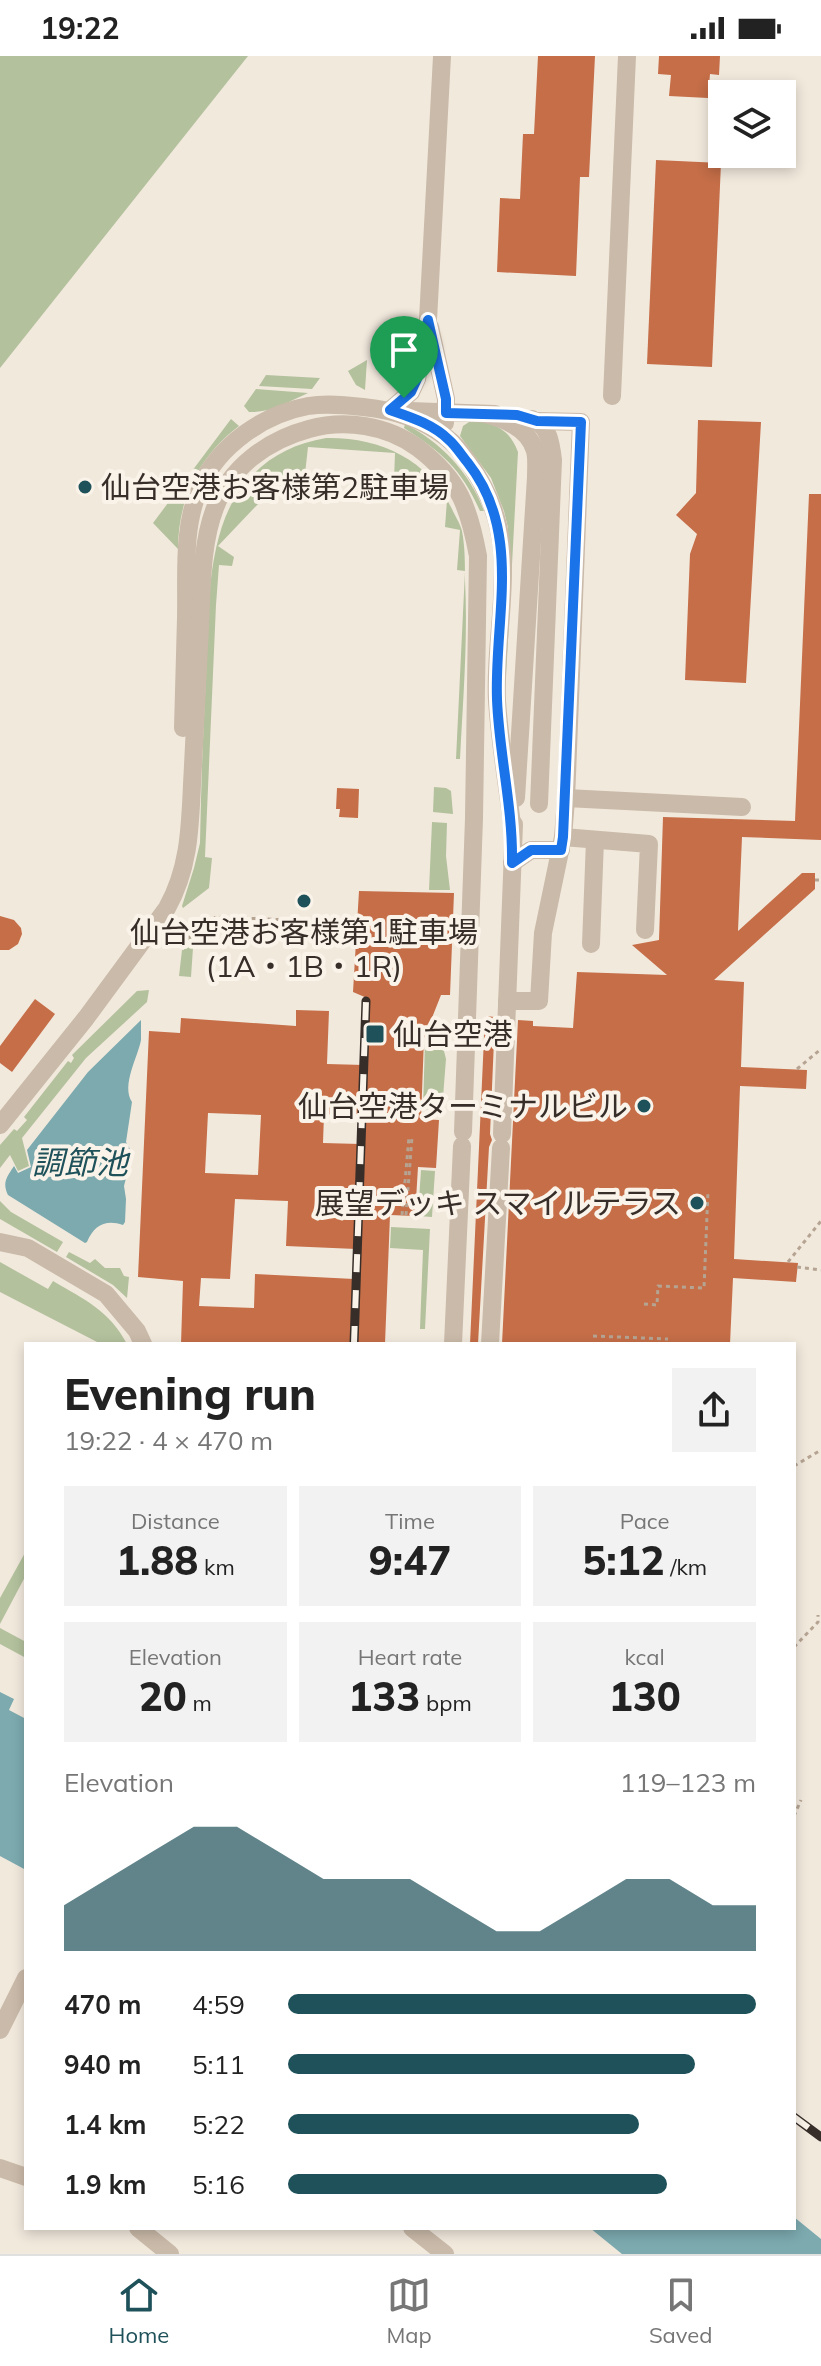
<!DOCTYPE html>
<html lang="en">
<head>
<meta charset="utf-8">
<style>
  :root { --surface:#fff; --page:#f2f2f2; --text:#222; --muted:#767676; --line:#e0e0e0; --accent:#1e5159 }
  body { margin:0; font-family:Mulish,"Noto Sans JP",sans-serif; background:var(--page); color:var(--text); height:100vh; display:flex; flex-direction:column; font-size:30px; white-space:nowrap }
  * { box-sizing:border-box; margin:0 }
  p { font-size:26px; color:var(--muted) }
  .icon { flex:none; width:44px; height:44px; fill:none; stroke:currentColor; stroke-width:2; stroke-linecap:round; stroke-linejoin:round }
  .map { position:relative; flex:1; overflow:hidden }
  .details { position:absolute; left:24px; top:1286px; width:772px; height:888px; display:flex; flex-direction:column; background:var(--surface); border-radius:0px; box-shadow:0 4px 12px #0003 }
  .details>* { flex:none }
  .controls { position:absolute; left:708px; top:24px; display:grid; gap:16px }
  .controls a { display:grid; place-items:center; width:88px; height:88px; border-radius:0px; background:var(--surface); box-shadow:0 4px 12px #0003; font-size:40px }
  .pin { position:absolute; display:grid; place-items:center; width:68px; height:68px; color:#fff; margin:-82px -34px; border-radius:50% 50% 50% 0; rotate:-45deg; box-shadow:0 0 8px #0007 }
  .pin .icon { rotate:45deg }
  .round { display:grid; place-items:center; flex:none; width:84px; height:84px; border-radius:0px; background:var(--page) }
  .summary { display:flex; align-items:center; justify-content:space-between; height:136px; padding:0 40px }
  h1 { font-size:44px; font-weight:800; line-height:60px }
  .figures { display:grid; grid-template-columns:repeat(3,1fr); gap:12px; height:136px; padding:8px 40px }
  .figures div { display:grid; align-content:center; border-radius:0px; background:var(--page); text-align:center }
  .figures b { font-size:40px; font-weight:800 }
  .figures small { font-size:22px; font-weight:400 }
  .figures p { font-size:22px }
  .chart { height:224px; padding:16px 40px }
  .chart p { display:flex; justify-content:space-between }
  .chart svg { width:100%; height:144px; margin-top:8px; fill:var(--accent); opacity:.7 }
  ul { padding:0 40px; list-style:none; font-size:26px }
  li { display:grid; grid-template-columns:128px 96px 1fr; align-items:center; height:60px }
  li i { height:20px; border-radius:10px; background:var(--accent) }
  .status { display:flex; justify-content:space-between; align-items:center; height:56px; padding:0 40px; background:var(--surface); direction:ltr }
  .status svg { height:22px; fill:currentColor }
  .tab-bar { display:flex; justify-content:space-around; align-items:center; height:112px; border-top:2px solid var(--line); background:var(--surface); font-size:22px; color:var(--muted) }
  .tab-bar a { display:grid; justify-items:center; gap:4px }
  .tab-bar .active { color:var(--accent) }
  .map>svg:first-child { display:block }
  .green { fill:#b3c19d }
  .water { fill:#7caaaf }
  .building { fill:#c56e48; fill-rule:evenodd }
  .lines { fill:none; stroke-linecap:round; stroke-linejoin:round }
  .path { stroke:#b6a493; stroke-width:3; stroke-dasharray:4 4; stroke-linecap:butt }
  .minor { stroke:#cabaa9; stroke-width:18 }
  .rail-casing { stroke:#372e29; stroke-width:9 }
  .rail { stroke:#faf3e9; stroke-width:6; stroke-dasharray:18; stroke-linecap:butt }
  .route-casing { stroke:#fff; stroke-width:16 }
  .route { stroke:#1a73e8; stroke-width:10 }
  .poi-dot { fill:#1e5159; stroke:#faf3e9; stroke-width:3 }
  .labels { text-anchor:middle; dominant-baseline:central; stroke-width:8; stroke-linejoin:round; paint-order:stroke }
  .poi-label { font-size:30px; fill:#372e29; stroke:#faf3e9; text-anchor:start }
  .water-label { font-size:32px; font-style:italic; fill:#1e5159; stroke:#faf3e9 }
</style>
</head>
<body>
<div class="status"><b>19:22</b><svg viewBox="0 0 49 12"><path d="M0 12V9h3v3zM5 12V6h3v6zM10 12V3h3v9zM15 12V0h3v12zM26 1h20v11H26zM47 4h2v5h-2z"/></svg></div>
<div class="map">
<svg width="821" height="2198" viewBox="0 0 821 2198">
  <rect width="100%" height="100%" fill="#f2e9dd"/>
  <g class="green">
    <polygon points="0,0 248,0 0,312"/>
    <polygon points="367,304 365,334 356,329 348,315"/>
    <polygon points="266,319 320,322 312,333 259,330"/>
    <path d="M256 333 308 337C288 346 270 357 249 356L244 350Z"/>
    <path d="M231 363 239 370C199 400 178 443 178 493L153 467Z"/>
    <path d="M472 364C495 368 509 372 518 396L505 640 508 472 504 455 491 422 460 380 463 370Z"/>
    <path d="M405 368C441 386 470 417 484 455H480C462 414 442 396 404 372Z"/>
    <path d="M326 382C379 381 428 403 452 453 455 460 460 467 462 475 465 491 465 508 465 524 468 584 463 644 460 703H456L465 515 457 514 460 474 445 471 447 444 424 441 425 426 394 424 395 397 308 391 305 418 290 420 276 429 218 490 234 501 232 510 219 509 216 549 205 801 212 802 209 832 183 852 182 850 194 812 200 787C201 731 203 676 206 620 208 566 206 494 233 445 254 409 285 389 326 382Z"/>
    <polygon points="434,731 446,732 451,735 453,758 433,756"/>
    <polygon points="432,766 447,767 446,800 450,834 429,834"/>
    <polygon points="194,877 191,921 179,920 182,894 184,894 185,889"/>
    <polygon points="149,934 147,946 86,1002 22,1082 29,1110 18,1115 10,1099 0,1112 0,1089 14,1073 17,1075 27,1064 24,1061 68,1005 71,1007 74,1002 72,999 137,935"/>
    <polygon points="425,985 439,986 443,991 446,1003 442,1054 423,1053"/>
    <polygon points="421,1114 435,1115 432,1161 418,1160"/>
    <polygon points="0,1145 11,1156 63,1186 57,1196 0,1163"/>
    <polygon points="391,1171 430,1173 425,1273 420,1273 423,1194 390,1192"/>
    <polygon points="69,1196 90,1207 95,1203 105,1212 120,1212 124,1220 129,1221 127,1242 113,1229 66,1201"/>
    <path d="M0 1206 48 1233 53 1225C85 1244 109 1254 127 1288H101L0 1236Z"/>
    <polygon points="26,1495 26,1519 0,1568 0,1542"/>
    <polygon points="0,1572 26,1586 26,1602 0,1588"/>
  </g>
  <g class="water">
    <path d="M141 964C141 970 141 977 141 984 138 1001 121 1029 132 1046L126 1086 130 1093V1106L124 1130 126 1143 125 1166 123 1169C106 1163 94 1169 87 1186L85 1187 8 1139C2 1126 7 1121 14 1110L18 1117 31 1111 27 1094 88 1016Z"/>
    <polygon points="0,1636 14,1643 9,1654 26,1663 26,1814 0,1800"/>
    <polygon points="794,2161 821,2183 821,2198 622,2198 590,2172 794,2172"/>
  </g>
  <g class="building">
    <polygon points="538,0 595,0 589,121 580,121 576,220 497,216 500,142 520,143 523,78 534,78"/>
    <polygon points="659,0 720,0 719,19 710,18 708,42 669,40 671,19 658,18"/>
    <polygon points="656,104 721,107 712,311 647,308"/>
    <polygon points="698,364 761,366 746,627 685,624 690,498 697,478 676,459 696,437"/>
    <polygon points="809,438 821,438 821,784 742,781 738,875 802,817 815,817 815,833 714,924 744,926 741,1011 807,1014 806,1033 740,1030 734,1203 798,1207 796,1226 733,1222 730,1288 502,1288 518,964 533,965 533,970 573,972 577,916 667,919 632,889 659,884 663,761 795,765"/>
    <polygon points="337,732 359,733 358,762 339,761 340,753 336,753"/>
    <path d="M359 835 454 837 450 939H441L424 982 421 1063 439 1064 436 1112 418 1111 415 1160 390 1159 385 1288H181L183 1225 138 1221 149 975 180 977 181 962 296 970V954L329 955 327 1008 364 1009 367 942 353 936ZM208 1057 261 1059 258 1119 205 1117ZM324 1058 361 1060 360 1088 323 1087ZM235 1143 288 1145 286 1190 356 1193 354 1223 255 1218 254 1252 199 1250 201 1222 230 1223Z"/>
    <polygon points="0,860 14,864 21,872 22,878 18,888 9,894 0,894"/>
    <polygon points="35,943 55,958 12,1016 0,1007 0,990"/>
    <polygon points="485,960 495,961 490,1078 492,1084 489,1091 478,1288 470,1288"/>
  </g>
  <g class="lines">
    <g class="path">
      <polyline points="815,824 821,824"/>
      <polyline points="315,874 348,876"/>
      <polyline points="182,889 195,875 216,861 290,864 290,872 298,873"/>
      <polyline points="797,1013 821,993"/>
      <polyline points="402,1159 409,1081"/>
      <polyline points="406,1159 412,1081"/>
      <polyline points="788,1206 821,1165"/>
      <polyline points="797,1211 821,1214"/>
      <polyline points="644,1248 657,1249 658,1230 704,1232 708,1135"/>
      <polyline points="593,1280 668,1283"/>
      <polyline points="794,1410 821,1394"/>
      <polyline points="794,1591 818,1566 818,1559"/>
      <polyline points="794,1760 801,1744"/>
    </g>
    <g class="minor">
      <polyline points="430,271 446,343 445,367"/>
      <polyline points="612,340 627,0"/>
      <polyline points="390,354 411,336 417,323 428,264 442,0"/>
      <polyline points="409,355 495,358"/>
      <path d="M485 358C505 363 529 373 535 395 537 402 536 413 536 421L516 742"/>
      <path d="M532 363C549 370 551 387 553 404L539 748"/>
      <path d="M183 672C184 635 185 599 186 562 187 519 182 472 200 431 219 389 264 358 308 350 326 347 345 349 363 351 393 354 422 362 447 382 463 394 480 422 488 440 518 504 493 578 497 645 500 689 508 733 513 777"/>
      <polyline points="566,742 742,751"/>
      <polyline points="563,781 649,788 645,874"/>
      <polyline points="512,807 531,794 561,794"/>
      <polyline points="591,888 595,784"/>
      <polyline points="507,945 539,945 543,877 563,781 566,744 581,366 537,365"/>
      <path d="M0 1069 86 962 167 852C189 813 190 772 192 729 195 676 197 624 200 571 202 532 201 488 215 452 230 411 268 384 309 373 345 363 387 369 418 392 460 424 469 452 478 500L474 762 463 1076"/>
      <polyline points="502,1078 514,768"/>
      <polyline points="0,1186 28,1192 106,1238 137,1275 143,1288"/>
      <polyline points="453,1288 462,1090"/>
      <polyline points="490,1288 501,1092"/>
      <polyline points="0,1974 26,1922"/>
      <polyline points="0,2112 26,2121"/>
      <polyline points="138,2172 170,2198"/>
      <polyline points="412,2172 445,2198"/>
    </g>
    <defs>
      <g id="rail">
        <polyline points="354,1288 366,945"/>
        <polyline points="794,2061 821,2081"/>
      </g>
    </defs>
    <use href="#rail" class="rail-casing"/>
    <use href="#rail" class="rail"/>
  </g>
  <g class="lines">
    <defs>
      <path id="route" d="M428 264 446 343V357L517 359 537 365 581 366 563 781 561 794H531L512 807C513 751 499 698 497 643 494 562 523 477 468 407 462 400 456 390 449 384 433 368 410 361 390 354L411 336 417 323Z"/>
    </defs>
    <use href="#route" class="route-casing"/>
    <use href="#route" class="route"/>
  </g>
  <g class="poi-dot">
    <circle cx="85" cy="431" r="8"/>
    <circle cx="304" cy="845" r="8"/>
    <rect x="365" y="968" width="20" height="20" rx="4"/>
    <circle cx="644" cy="1050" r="8"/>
    <circle cx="697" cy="1147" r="8"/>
  </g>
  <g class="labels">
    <g class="poi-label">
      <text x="101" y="431">仙台空港お客様第2駐車場</text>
      <text x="304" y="876" text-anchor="middle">仙台空港お客様第1駐車場<tspan x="304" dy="34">(1A・1B・1R)</tspan></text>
      <text x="393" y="978">仙台空港</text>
      <text x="628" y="1050" text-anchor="end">仙台空港ターミナルビル</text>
      <text x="681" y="1147" text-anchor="end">展望デッキ スマイルテラス</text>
    </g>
    <g class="water-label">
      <text x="80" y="1106">調節池</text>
    </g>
  </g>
</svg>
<div class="controls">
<a><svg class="icon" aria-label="layers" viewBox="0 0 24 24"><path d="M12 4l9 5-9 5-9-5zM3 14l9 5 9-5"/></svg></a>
</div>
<div class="pin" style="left:404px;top:342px;background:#1e9e55"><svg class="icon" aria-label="arrive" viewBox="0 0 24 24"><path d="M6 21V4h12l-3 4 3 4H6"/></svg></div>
<section class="details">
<div class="summary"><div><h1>Evening run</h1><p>19:22 · 4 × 470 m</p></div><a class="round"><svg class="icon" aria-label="share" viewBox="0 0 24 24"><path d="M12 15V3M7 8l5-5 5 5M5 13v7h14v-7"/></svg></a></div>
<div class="figures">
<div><p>Distance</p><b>1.88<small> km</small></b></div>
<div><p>Time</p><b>9:47</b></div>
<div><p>Pace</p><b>5:12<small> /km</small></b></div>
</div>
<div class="figures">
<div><p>Elevation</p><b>20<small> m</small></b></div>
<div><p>Heart rate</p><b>133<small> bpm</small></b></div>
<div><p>kcal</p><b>130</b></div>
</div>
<div class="chart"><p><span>Elevation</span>119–123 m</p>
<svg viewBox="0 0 160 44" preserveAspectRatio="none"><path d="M0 44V30L10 22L20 14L30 6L40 6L50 14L60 22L70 22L80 22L90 30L100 38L110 38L120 30L130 22L140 22L150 30L160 30V44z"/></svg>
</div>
<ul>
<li><b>470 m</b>4:59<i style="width:100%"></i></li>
<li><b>940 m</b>5:11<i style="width:87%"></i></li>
<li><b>1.4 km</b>5:22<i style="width:75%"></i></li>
<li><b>1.9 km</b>5:16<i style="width:81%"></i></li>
</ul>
</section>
</div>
<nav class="tab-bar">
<a class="active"><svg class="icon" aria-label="home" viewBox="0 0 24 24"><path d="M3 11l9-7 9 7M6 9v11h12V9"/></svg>Home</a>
<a><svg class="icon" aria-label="map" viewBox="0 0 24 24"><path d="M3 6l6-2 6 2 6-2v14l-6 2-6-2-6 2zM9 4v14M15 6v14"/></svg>Map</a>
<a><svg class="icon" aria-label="saved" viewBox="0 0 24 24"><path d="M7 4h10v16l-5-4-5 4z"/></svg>Saved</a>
</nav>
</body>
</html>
